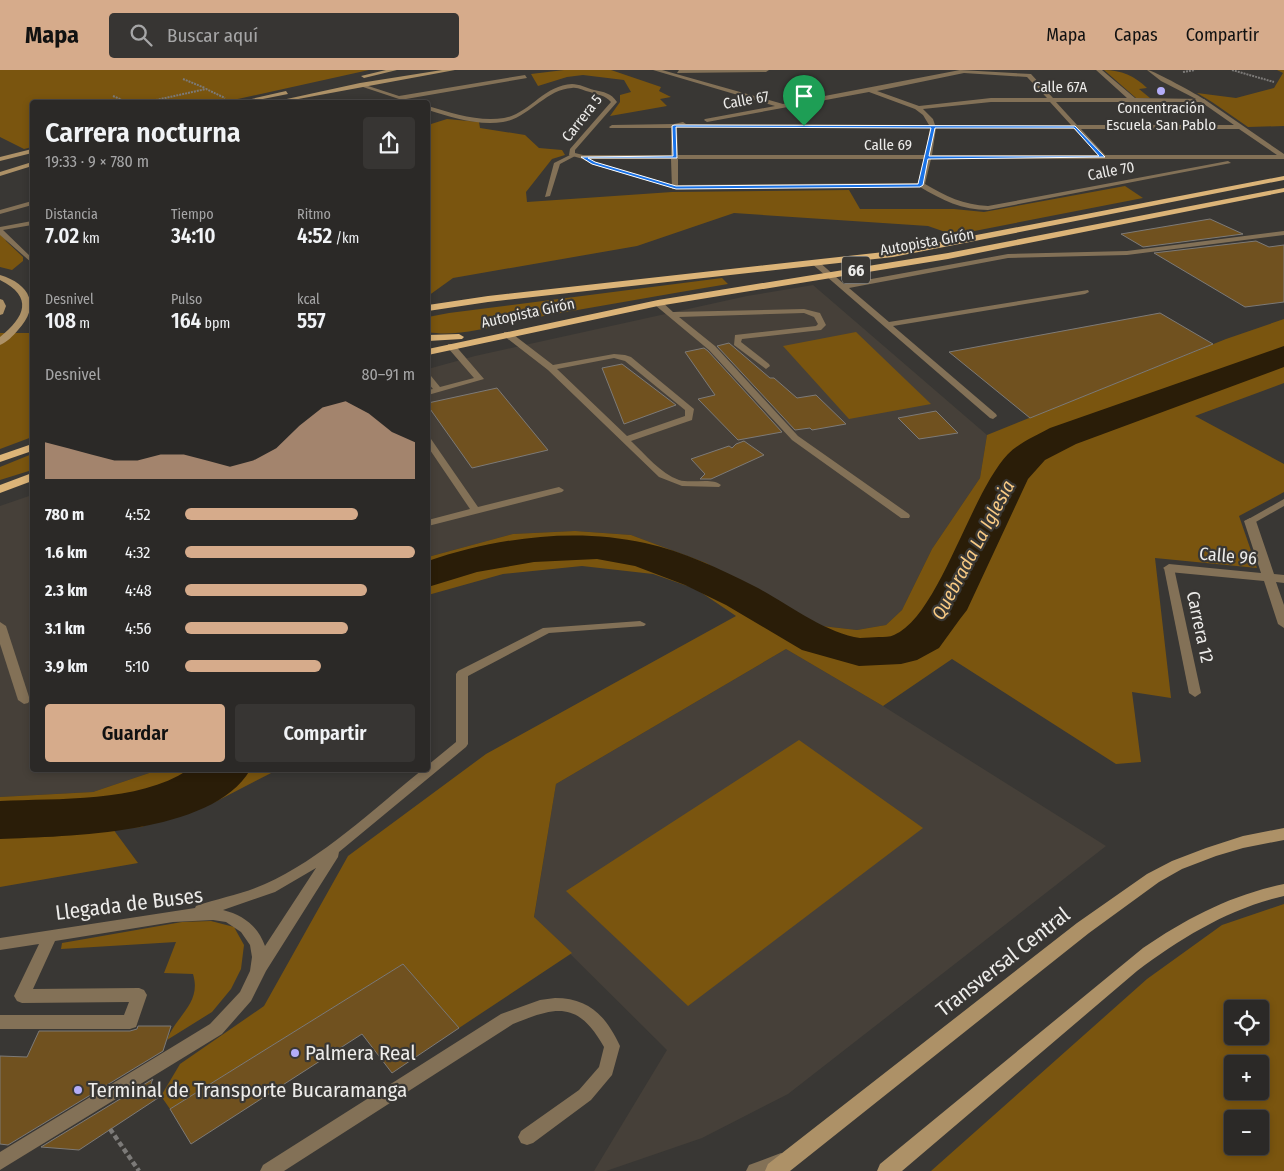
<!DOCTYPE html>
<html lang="es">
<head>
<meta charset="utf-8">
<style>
  :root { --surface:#2b2927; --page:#373533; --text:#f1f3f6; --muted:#a6a6a7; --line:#474544; --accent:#d6ab8b }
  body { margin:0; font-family:"Fira Sans Condensed",sans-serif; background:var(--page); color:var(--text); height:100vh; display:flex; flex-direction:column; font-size:19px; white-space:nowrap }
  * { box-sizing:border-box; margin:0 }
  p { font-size:16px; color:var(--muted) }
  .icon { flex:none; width:28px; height:28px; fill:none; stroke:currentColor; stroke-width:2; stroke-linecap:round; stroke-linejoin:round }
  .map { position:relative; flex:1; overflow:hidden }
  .panel { position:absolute; left:30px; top:30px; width:400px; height:672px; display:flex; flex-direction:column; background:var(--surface); border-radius:5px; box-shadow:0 2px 8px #0003,0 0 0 1px var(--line) }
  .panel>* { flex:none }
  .fabs { position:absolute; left:1224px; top:930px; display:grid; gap:10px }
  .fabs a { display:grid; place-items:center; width:45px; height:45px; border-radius:5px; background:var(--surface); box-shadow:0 2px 8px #0003,0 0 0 1px var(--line); font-size:25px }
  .pin { position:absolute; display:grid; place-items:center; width:42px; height:42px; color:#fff; margin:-51px -21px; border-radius:50% 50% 50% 0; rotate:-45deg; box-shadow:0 0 5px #0007 }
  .pin .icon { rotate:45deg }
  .round { display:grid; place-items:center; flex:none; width:52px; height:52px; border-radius:5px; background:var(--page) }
  .overview { display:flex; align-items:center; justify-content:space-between; height:85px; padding:0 15px }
  h1 { font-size:28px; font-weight:600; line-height:38px }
  .stats { display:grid; grid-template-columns:repeat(3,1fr); gap:8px; height:85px; padding:5px 15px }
  .stats div { display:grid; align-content:center }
  .stats b { font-size:21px; font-weight:600 }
  .stats small { font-size:14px; font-weight:400 }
  .stats p { font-size:14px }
  .chart { height:140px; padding:10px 15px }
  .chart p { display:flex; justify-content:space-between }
  .chart svg { width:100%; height:90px; margin-top:5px; fill:var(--accent); opacity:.7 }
  .button { display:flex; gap:10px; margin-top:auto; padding:10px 15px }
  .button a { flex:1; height:58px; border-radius:5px; background:var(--accent); color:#111; font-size:20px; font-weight:600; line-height:58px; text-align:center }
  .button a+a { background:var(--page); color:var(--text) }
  ul { padding:0 15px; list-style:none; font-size:16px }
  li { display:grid; grid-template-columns:80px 60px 1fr; align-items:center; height:38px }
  li i { height:12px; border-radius:6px; background:var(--accent) }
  header { display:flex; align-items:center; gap:30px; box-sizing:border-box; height:70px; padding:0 25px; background:var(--accent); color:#111 }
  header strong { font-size:24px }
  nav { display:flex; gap:28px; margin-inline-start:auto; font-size:18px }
  .search { width:350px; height:45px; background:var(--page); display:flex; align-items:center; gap:12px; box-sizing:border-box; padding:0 18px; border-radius:5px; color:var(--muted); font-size:19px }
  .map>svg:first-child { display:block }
  .built { fill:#464039 }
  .green { fill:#7a550f; fill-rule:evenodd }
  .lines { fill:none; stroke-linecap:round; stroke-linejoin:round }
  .river { fill:#2a1d08; fill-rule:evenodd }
  .building { fill:#70511f; stroke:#7d7a77 }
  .path-far1 { stroke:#7c7a78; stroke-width:2; stroke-dasharray:2 1; stroke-linecap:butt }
  .path { stroke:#7c7a78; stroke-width:4.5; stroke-dasharray:5 3; stroke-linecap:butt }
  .service { fill:#837157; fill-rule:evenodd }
  .minor { fill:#837157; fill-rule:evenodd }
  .secondary { fill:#ad9167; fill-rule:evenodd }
  .trunk { fill:#dcb478; fill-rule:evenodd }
  .route { fill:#1a73e8; stroke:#fff; fill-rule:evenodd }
  .poi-dot { fill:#b3adf9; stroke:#393734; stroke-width:2 }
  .labels { text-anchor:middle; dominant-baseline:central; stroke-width:4.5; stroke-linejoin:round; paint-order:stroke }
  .far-street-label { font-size:15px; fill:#edecea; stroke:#393734 }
  .far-poi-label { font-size:15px; fill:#edecea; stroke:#393734 }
  .shield { fill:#393734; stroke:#b7b6b3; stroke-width:1 }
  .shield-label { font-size:16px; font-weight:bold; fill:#edecea }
  .street-label { font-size:18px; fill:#edecea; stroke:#393734 }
  .water-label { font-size:19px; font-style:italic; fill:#f8ca84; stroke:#393734 }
  .near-street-label { font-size:21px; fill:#edecea; stroke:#393734 }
  .near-poi-label { font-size:21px; fill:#edecea; stroke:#393734; text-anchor:start }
</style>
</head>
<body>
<header>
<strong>Mapa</strong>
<div class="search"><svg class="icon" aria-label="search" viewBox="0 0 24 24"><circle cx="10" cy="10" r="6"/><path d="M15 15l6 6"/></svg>Buscar aquí</div>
<nav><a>Mapa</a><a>Capas</a><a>Compartir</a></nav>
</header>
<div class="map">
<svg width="1284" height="1101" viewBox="0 0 1284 1101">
  <rect width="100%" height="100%" fill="#393734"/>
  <g class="built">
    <polygon points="813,215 987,365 980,408 932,479 902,540 886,555 857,560 813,555 706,493 631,465 575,461 513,464 428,487 428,299 475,286 747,226"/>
    <polygon points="32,425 32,700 158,700 93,722 0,727 0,436"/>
    <polygon points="786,579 883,636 1106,776 788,1024 702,1068 606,1101 594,1101 667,980 534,848 556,714"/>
  </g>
  <g class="green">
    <polygon points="0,0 369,0 224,32 32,32 32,77 24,79 0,67"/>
    <polygon points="564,0 611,0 661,17 659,21 671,27 660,29 667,36 610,46 620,32 620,25 631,22 624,10 583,5 567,7 538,16 531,4"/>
    <path d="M1104 0C1121 0 1135 6 1147 18L1139 19 1150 28H1136Z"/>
    <polygon points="1277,0 1284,0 1284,56 1248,57 1212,32 1197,23 1236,28 1274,18 1283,3"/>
    <polygon points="447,49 479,52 480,58 525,65 539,78 562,80 565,85 552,89 526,122 527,132 672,122 849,120 860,139 954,139 984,142 1125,116 1143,128 954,165 928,156 734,143 637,176 453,208 428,226 428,55"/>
    <polygon points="0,164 4,165 6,171 23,187 23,191 12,200 0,197"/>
    <path d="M722 208 728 214C663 225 598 236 533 248 502 254 459 268 428 262V247L449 243Z"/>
    <polygon points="1284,249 1284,313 1195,346 1284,394 1284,422 1239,446 1257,498 1155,488 1171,628 1132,622 1141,692 1116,694 952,589 883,636 786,579 556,714 534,847 572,883 459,958 403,894 170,1039 161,1026 180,994 264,936 348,786 486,684 736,546 696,519 653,504 582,496 503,504 428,525 428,487 513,464 575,461 631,465 706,493 813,555 857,560 886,555 902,540 932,479 980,408 987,365 1226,269"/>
    <polygon points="856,262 931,334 849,349 783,276"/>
    <polygon points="0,263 32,263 32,367 0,379"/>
    <polygon points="32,384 32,400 0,410 0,397"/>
    <polygon points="799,670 923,758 688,936 566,821"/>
    <polygon points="158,700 277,700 215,732 141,757 113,759 138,793 0,817 0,727 93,722"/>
    <path d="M1284 834V1101H931L1147 909 1222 855ZM1232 939H1260V966H1232ZM1232 994H1260V1021H1232ZM1232 1049H1260V1076H1232Z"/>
    <path d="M211 851 234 857 244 875 241 899 231 919 212 942 167 970C176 945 202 934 193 904L164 903 176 872 61 879 62 873 182 852Z"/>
  </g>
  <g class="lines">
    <g class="river">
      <path d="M1284 276V297L1076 374 1045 390 1028 409 967 540 960 549 939 578 917 590 901 594 859 596 802 580 726 535 685 515 635 496 597 489 534 492 477 502 428 517V491C496 468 573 457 645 473 683 481 720 499 754 516 785 532 826 564 860 568 866 568 873 567 879 567 884 567 890 567 894 565 939 546 970 424 1008 384 1020 372 1036 366 1050 358Z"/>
      <path d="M188 700H250C212 765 67 766 0 769V731C58 728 138 733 188 700Z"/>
    </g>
  </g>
  <g class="building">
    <polygon points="1210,149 1243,164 1143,177 1121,164"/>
    <polygon points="1256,171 1269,177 1284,175 1284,232 1245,237 1154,183"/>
    <polygon points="1160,243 1213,274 1030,348 949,282"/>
    <polygon points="729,273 770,308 774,308 797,328 816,325 846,354 812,360 810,358 795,360 717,276"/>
    <polygon points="704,278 708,281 782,362 738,370 698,329 715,325 685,282"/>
    <polygon points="622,294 676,335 624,354 602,298"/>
    <polygon points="497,318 548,380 472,398 428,336 428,333"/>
    <polygon points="936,341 958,363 919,369 898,348"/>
    <polygon points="744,371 764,385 711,409 700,409 705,404 691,389 729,376 732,378 736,374"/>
    <polygon points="403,894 459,958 392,1003 362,964 191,1074 170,1039"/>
    <polygon points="138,956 171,956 163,981 8,1075 0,1074 0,986 27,987 39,961 130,961 137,959"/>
    <polygon points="153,1009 151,1013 161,1026 79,1080 41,1077"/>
  </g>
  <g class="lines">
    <g class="path-far1">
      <polyline points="1232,0 1274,12"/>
      <polyline points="1183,2 1195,0"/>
      <polyline points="183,9 205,18"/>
      <polyline points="113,26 127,32"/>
      <polyline points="127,32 147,32"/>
      <polyline points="147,32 206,19 225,28"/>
    </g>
    <polyline class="path" points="110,1059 139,1101"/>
    <g class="service">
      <path d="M1147 0C1153 0 1198 25 1205 30L1200 31 1161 11Z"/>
      <polygon points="572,84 577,85 560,94 550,126 545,127 554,93"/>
      <polygon points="583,85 595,92 678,117 673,118 591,94 581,88 580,87"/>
      <polygon points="32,131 32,135 0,144 0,140"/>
      <polygon points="32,151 32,155 3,160 32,188 32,193 0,165 0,157"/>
      <polygon points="1284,161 1284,165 1127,185 1008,188 849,218 889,252 1088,220 1089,222 1085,224 893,256 996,344 997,346 993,349 990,348 811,193 818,191 844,214 1008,184 1127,181"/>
      <polygon points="655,231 661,231 673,242 804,239 820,243 826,255 821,260 742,269 741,272 769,294 770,296 766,299 734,275 735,265 816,256 818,254 814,247 804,243 679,247 715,276 798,366 909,444 910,446 909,448 901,448 792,370 709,280 655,235"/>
      <path d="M504 262H510L553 295 614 284 625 285 631 287 694 339 692 350 631 371C646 385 660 403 679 410 692 414 712 407 721 415L719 417 682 416 659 407 548 300 504 266ZM614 288 625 291 685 340V346L627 366 557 299Z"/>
      <polygon points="448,274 454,274 484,309 428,325 428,320 433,319 428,313 428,306 431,306 440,317 474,308 448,278"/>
      <polygon points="428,368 431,369 478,437 559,417 564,420 562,422 428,456 428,450 470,439 428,377"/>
      <polygon points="1284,429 1284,436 1254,453 1246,453 1245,451"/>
      <polygon points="1169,495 1174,498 1201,623 1195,627 1189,623 1164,498"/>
      <path d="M640 551 646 554 644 556 549 563 468 606V674L466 677 339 782 338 787 266 901 251 931 222 964 0 1100V1082L210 954 240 922 250 901 252 887 250 875 241 862 226 852 213 850 173 852 55 871 33 919 139 918 144 920 147 925 136 957 130 959H0V945H124L129 932 22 933 17 931 14 926 39 874 0 880V868L195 838 196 836C219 828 243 824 265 814 320 790 375 738 422 700H428V695L456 672V604L458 601 543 558ZM316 798 265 876C258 856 243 845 223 840L275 822Z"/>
      <polygon points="0,552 6,556 30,630 28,633 24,634 18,630 0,574"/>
      <path d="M555 928C589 928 606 946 620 976L612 1005 591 1030 533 1073 527 1075 521 1073 518 1067 521 1061 579 1020 599 997 604 977C578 931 557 936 513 954L284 1101H260L263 1095 501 944 540 930Z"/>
      <polygon points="781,1083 787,1085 790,1091 787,1097 776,1101 746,1101 749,1095"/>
    </g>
    <g class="minor">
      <path d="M653 0H662L783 34 960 0 1031 4 1053 28H1127L1096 0H1102L1135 28 1204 29 1284 84V89H931L925 114C945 126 964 135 988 136L1228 91 1231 93 988 140C962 140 942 130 920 117L672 119 671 89H583L569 85 570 79 611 32C605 25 598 25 590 22 584 21 578 17 572 18 546 19 529 48 503 52 478 56 451 47 428 40V36C452 43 478 52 504 48 529 44 544 15 572 14 579 14 587 18 594 20 604 22 611 23 617 32L575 80V83L583 85H671V58H610L609 57 612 55 674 54 683 52 686 54 929 55 923 45 915 39 869 22 707 52 704 50 705 49 775 36ZM964 3 1027 7 1047 28H991L919 36 877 21ZM991 32H1050L1071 55H935L933 49 923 39ZM1056 32H1201L1234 55H1077ZM677 58H930L925 85H678ZM936 58 1074 59 1098 85H932ZM1081 59H1239L1277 85H1105ZM678 89H924L918 113 678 115Z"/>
      <polygon points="679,0 769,0 766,2 677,3"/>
      <polygon points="525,5 527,8 406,29 410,31 408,32 357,15 362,14 399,26"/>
      <polygon points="1250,448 1256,451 1274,504 1284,505 1284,513 1276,512 1284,535 1284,558 1278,554 1264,511 1169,502 1163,498 1169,494 1261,503 1244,451"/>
    </g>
    <g class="secondary">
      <polygon points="386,0 397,0 364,8 361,6"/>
      <polygon points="442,0 455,0 282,32 273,32 360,13"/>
      <polygon points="286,21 288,24 248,32 238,32"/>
      <polygon points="32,79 32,83 0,91 0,87"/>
      <polygon points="32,92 32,96 0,106 0,102"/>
      <path d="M0 205C30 214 41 236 18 260 13 266 7 272 0 275V267C25 247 34 227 0 210Z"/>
      <polygon points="0,229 3,230 6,236 3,244 0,245"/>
      <polygon points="1284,758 1284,770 1243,778 1216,786 1182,799 1159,812 1089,863 790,1101 765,1101 768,1094 1077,853 1147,804 1172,791 1206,778 1243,766"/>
      <path d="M1284 814V826C1228 839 1183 867 1137 901L902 1101H877L880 1094 1143 878C1187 848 1231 825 1284 814Z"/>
    </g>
    <g class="trunk">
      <polygon points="1284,106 1284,110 893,187 488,232 428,241 428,235 488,226 893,181"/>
      <polygon points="1284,118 1284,122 948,189 658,236 428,285 428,279 658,230 948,183"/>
      <polygon points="459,264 464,267 462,269 428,271 428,265"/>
      <polygon points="32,374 32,381 0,392 0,385"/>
      <polygon points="32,403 32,411 0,423 0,415"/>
    </g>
  </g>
  <path class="route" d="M674 55 1075 56 1105 87 928 89 923 115 920 117 676 119 592 94 581 87 673 86 672 56ZM676 57 931 58 918 114 676 116 595 92 588 88H677ZM935 58H1074L1099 86H929Z"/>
  <g class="poi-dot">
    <circle cx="1161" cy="21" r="5"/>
    <circle cx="295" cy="983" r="5"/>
    <circle cx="78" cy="1020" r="5"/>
  </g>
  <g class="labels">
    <g class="far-street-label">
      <text x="1060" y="17">Calle 67A</text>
      <text transform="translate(746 30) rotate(-10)">Calle 67</text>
      <text transform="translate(582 48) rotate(-52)">Carrera 5</text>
      <text x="888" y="75">Calle 69</text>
      <text transform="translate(1111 101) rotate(-11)">Calle 70</text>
      <text transform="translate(927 172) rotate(-10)">Autopista Girón</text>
      <text transform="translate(528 243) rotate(-12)">Autopista Girón</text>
    </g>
    <g class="far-poi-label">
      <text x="1161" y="38">Concentración<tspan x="1161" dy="17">Escuela San Pablo</tspan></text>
    </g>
    <rect class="shield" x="842" y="186.5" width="28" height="27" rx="4"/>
    <g class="shield-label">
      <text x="856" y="200">66</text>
    </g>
    <g class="street-label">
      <text transform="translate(1228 486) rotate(5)">Calle 96</text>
      <text transform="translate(1200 557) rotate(78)">Carrera 12</text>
    </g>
    <g class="water-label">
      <text transform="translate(973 480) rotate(-62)">Quebrada La Iglesia</text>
    </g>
    <g class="near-street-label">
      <text transform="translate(129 834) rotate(-7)">Llegada de Buses</text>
      <text transform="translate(1003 892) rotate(-38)">Transversal Central</text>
    </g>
    <g class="near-poi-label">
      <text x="305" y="983">Palmera Real</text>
      <text x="88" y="1020">Terminal de Transporte Bucaramanga</text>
    </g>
  </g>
</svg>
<div class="fabs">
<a><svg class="icon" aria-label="locate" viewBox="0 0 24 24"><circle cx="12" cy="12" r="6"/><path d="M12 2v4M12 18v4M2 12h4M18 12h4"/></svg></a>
<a>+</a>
<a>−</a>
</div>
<div class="pin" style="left:804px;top:56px;background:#1e9e55"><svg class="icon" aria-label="arrive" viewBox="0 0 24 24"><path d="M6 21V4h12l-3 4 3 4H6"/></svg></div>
<section class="panel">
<div class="overview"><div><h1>Carrera nocturna</h1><p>19:33 · 9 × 780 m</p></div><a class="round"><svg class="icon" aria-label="share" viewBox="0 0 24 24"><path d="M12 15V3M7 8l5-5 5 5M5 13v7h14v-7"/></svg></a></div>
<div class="stats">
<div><p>Distancia</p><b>7.02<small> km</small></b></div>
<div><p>Tiempo</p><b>34:10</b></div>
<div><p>Ritmo</p><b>4:52<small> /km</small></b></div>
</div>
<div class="stats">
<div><p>Desnivel</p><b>108<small> m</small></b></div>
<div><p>Pulso</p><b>164<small> bpm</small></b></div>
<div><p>kcal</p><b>557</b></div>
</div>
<div class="chart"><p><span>Desnivel</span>80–91 m</p>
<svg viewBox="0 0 160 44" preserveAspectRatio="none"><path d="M0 44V26L10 29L20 32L30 35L40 35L50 32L60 32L70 35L80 38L90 35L100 29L110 18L120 9L130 6L140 12L150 21L160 26V44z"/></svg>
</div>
<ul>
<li><b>780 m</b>4:52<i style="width:75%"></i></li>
<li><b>1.6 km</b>4:32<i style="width:100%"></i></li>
<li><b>2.3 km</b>4:48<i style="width:79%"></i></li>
<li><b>3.1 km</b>4:56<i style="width:71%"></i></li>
<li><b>3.9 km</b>5:10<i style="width:59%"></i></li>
</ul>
<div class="button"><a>Guardar</a><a>Compartir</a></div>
</section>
</div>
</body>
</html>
